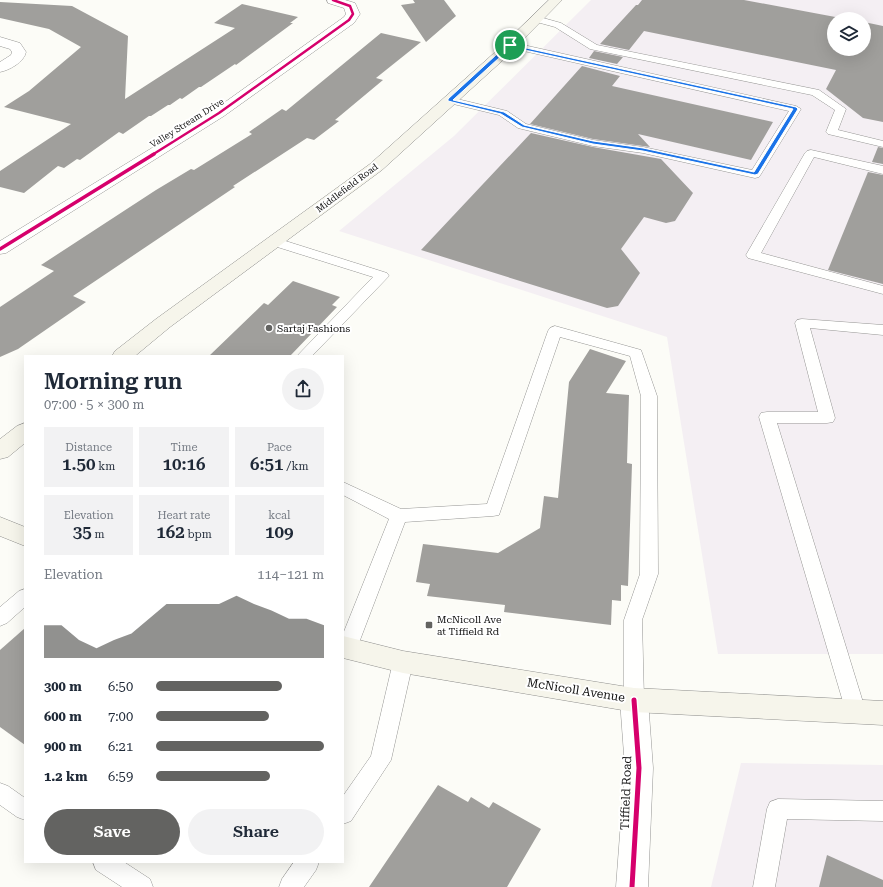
<!DOCTYPE html>
<html lang="en">
<head>
<meta charset="utf-8">
<style>
  :root { --surface:#fff; --page:#f2f2f3; --text:#1f2937; --muted:#747a83; --accent:#636361 }
  body { margin:0; font-family:"Roboto Serif",serif; background:var(--page); color:var(--text); height:100vh; display:flex; flex-direction:column; font-size:15px; white-space:nowrap }
  * { box-sizing:border-box; margin:0 }
  p { font-size:13px; color:var(--muted) }
  .icon { flex:none; width:22px; height:22px; fill:none; stroke:currentColor; stroke-width:2; stroke-linecap:round; stroke-linejoin:round }
  .map { position:relative; flex:1; overflow:hidden }
  .side { position:absolute; left:24px; top:355px; width:320px; height:508px; display:flex; flex-direction:column; background:var(--surface); border-radius:0px; box-shadow:0 4px 16px #0002 }
  .side>* { flex:none }
  .buttons { position:absolute; left:827px; top:12px; display:grid; gap:8px }
  .buttons a { display:grid; place-items:center; width:44px; height:44px; border-radius:50%; background:var(--surface); box-shadow:0 4px 16px #0002; font-size:20px }
  .pin { position:absolute; display:grid; place-items:center; width:34px; height:34px; color:#fff; margin:-17px; border:2px solid #fff; border-radius:50%; box-shadow:0 1px 4px #0007 }
  .round { display:grid; place-items:center; flex:none; width:42px; height:42px; border-radius:21px; background:var(--page) }
  .summary { display:flex; align-items:center; justify-content:space-between; height:68px; padding:0 20px }
  h1 { font-size:22px; font-weight:600; line-height:30px }
  .stats { display:grid; grid-template-columns:repeat(3,1fr); gap:6px; height:68px; padding:4px 20px }
  .stats div { display:grid; align-content:center; border-radius:0px; background:var(--page); text-align:center }
  .stats b { font-size:17px; font-weight:600 }
  .stats small { font-size:11px; font-weight:400 }
  .stats p { font-size:11px }
  .chart { height:112px; padding:8px 20px }
  .chart p { display:flex; justify-content:space-between }
  .chart svg { width:100%; height:72px; margin-top:4px; fill:var(--accent); opacity:.7 }
  .cta { display:flex; gap:8px; margin-top:auto; padding:8px 20px }
  .cta a { flex:1; height:46px; border-radius:24px; background:var(--accent); color:#fff; font-size:16px; font-weight:600; line-height:46px; text-align:center }
  .cta a+a { background:var(--page); color:var(--text) }
  ul { padding:0 20px; list-style:none; font-size:13px }
  li { display:grid; grid-template-columns:64px 48px 1fr; align-items:center; height:30px }
  li i { height:10px; border-radius:5px; background:var(--accent) }
  .map>svg:first-child { display:block }
  .industrial { fill:#f4eff3; fill-rule:evenodd }
  .building { fill:#a09f9c }
  .lines { fill:none; stroke-linecap:round; stroke-linejoin:round }
  .service-casing { stroke:#969694; stroke-width:1 }
  .minor-casing { stroke:#969694; stroke-width:1 }
  .tertiary-casing { stroke:#969694; stroke-width:1 }
  .secondary-casing { stroke:#8d8d8b; stroke-width:1 }
  .service { fill:#fffffe; fill-rule:evenodd }
  .minor { fill:#fffffe; fill-rule:evenodd }
  .tertiary { fill:#fffffe; fill-rule:evenodd }
  .secondary { fill:#f6f5eb; fill-rule:evenodd }
  .cycleway-far2-casing { stroke:#fff; stroke-width:4 }
  .cycleway-far1-casing { stroke:#fff; stroke-width:5.5 }
  .cycleway-casing { stroke:#fff; stroke-width:8 }
  .cycleway-far2 { stroke:#d6006c; stroke-width:2.5 }
  .cycleway-far1 { stroke:#d6006c; stroke-width:3.5 }
  .cycleway { stroke:#d6006c; stroke-width:5 }
  .route { fill:#1a73e8; stroke:#fff; fill-rule:evenodd }
  .poi-dot { fill:#636361; stroke:#fff; stroke-width:1.5 }
  .labels { text-anchor:middle; dominant-baseline:central; stroke-width:4; stroke-linejoin:round; paint-order:stroke }
  .far-street-label { font-size:9px; fill:#101010; stroke:#fff }
  .poi-label { font-size:10px; fill:#101010; stroke:#fff; text-anchor:start }
  .near-street-label { font-size:12px; fill:#101010; stroke:#fff }
</style>
</head>
<body>
<div class="map">
<svg width="883" height="887" viewBox="0 0 883 887">
  <rect width="100%" height="100%" fill="#fcfcf7"/>
  <g class="industrial">
    <path d="M591 0H883V654H718L667 337 339 231 454 136ZM834 19H864V49H834Z"/>
    <polygon points="741,763 883,765 883,887 711,887"/>
  </g>
  <g class="building">
    <polygon points="413,0 444,0 456,16 426,42 401,5 415,3"/>
    <polygon points="642,0 744,0 846,19 834,19 834,49 864,49 864,22 883,26 883,122 863,118 826,89 836,70 644,31 629,50 600,44 636,5 638,5"/>
    <polygon points="0,2 72,6 128,36 125,99 235,28 214,23 242,4 298,17 290,23 293,23 236,65 235,64 201,87 199,87 182,99 180,98 170,105 168,105 151,116 149,116 123,134 119,132 80,160 77,159 64,168 58,166 24,193 0,187 0,171 71,124 4,107 29,91 81,47 49,29 0,18"/>
    <polygon points="381,33 421,42 376,78 383,80 335,120 339,121 314,140 307,138 233,186 235,187 73,296 86,302 18,349 0,357 0,307 54,271 41,265 156,190 191,169 194,170 252,134 249,132 282,109 286,111"/>
    <polygon points="594,51 623,57 617,64 589,58"/>
    <polygon points="582,66 620,76 612,86 773,122 751,160 638,134 650,147 593,139 530,124"/>
    <polygon points="531,133 593,147 661,159 693,193 675,221 666,223 644,217 621,249 640,273 618,306 607,308 421,250"/>
    <polygon points="878,147 883,148 883,164 872,162"/>
    <polygon points="868,172 883,175 883,284 828,270"/>
    <polygon points="293,281 340,297 332,305 337,307 290,356 209,356 264,303 268,305"/>
    <polygon points="590,349 626,361 606,393 629,395 627,463 632,464 628,586 621,585 621,601 612,600 611,625 504,612 505,605 427,596 430,584 416,582 423,544 498,553 540,528 544,496 558,498 569,382"/>
    <polygon points="25,628 25,745 0,727 0,650"/>
    <polygon points="438,785 468,802 471,797 489,808 493,802 541,829 507,887 369,887"/>
    <polygon points="827,855 883,880 883,887 819,887"/>
  </g>
  <g class="lines">
    <defs>
      <g id="service">
        <polygon points="536,16 561,23 597,45 819,90 846,109 838,130 883,141 883,147 828,134 826,132 835,110 812,95 590,49 555,27 533,21 531,19"/>
        <polygon points="510,42 796,106 801,109 761,174 759,177 755,178 643,153 593,146 522,129 518,128 499,115 445,102 444,100 445,98 449,97 507,111 526,124 593,140 643,147 752,170 789,111 506,47 505,45"/>
        <polygon points="811,150 883,166 883,174 814,157 761,253 883,286 883,294 748,258 746,255 805,153 807,151"/>
        <polygon points="276,238 387,273 389,276 312,356 297,356 373,277 271,245 270,242 271,239"/>
        <polygon points="802,319 883,325 883,335 810,328 835,418 833,422 827,423 777,423 866,712 863,718 856,721 849,718 846,712 759,417 761,413 767,412 818,412 795,323 797,320"/>
        <polygon points="555,326 641,350 657,396 658,574 642,620 644,700 641,706 634,709 627,706 624,700 624,620 640,574 641,396 630,356 560,337 499,515 493,516 405,522 357,648 354,654 347,656 343,655 343,634 389,519 343,495 343,482 401,509 487,504 548,331 550,328"/>
        <polygon points="25,589 25,607 7,623 0,626 0,607 19,591"/>
        <polygon points="403,654 410,656 413,662 391,760 351,821 343,824 343,796 371,756 393,662 396,656"/>
        <polygon points="0,783 8,786 25,798 25,820 17,817 0,805"/>
        <polygon points="778,799 883,801 883,821 787,819 775,887 753,887 767,809 770,802"/>
        <polygon points="93,862 124,862 150,879 153,887 122,887 96,870"/>
        <polygon points="294,862 319,862 316,870 304,887 279,887 282,879"/>
      </g>
      <g id="minor">
        <polygon points="327,0 345,0 355,3 360,14 354,23 224,116 6,253 0,254 0,241 214,110 344,17 346,14 344,8 328,3"/>
        <path d="M0 37 20 43 26 52C24 62 10 70 0 72V62L11 55 12 52 10 49 0 46Z"/>
      </g>
      <polygon id="tertiary" points="634,688 644,692 648,700 653,768 648,887 616,887 625,768 620,700 624,692"/>
      <g id="secondary">
        <polygon points="549,0 562,0 503,60 382,170 170,327 135,356 112,356 115,351 156,319 370,164 493,54"/>
        <polygon points="25,423 25,443 8,457 0,459 0,439 17,426"/>
        <polygon points="0,517 25,527 25,546 0,536"/>
        <polygon points="343,636 403,651 634,688 883,701 883,725 634,712 403,673 343,658"/>
      </g>
    </defs>
    <use href="#service" class="service-casing"/>
    <use href="#minor" class="minor-casing"/>
    <use href="#tertiary" class="tertiary-casing"/>
    <use href="#secondary" class="secondary-casing"/>
    <use href="#service" class="service"/>
    <use href="#minor" class="minor"/>
    <use href="#tertiary" class="tertiary"/>
    <use href="#secondary" class="secondary"/>
    <defs>
      <polyline id="cycleway-far2" points="152,155 219,113 349,20 353,14 350,6 333,0"/>
      <polyline id="cycleway-far1" points="0,249 154,154"/>
      <polyline id="cycleway" points="632,887 639,768 634,700"/>
    </defs>
    <use href="#cycleway-far2" class="cycleway-far2-casing"/>
    <use href="#cycleway-far1" class="cycleway-far1-casing"/>
    <use href="#cycleway" class="cycleway-casing"/>
    <use href="#cycleway-far2" class="cycleway-far2"/>
    <use href="#cycleway-far1" class="cycleway-far1"/>
    <use href="#cycleway" class="cycleway"/>
  </g>
  <path class="route" d="M508 44 796 107 798 109 758 174 755 175 643 151 593 144 522 127 501 114 448 101V99ZM511 47 793 109 754 172 643 148 593 141 524 125 504 112 453 100Z"/>
  <g class="poi-dot">
    <circle cx="269" cy="328" r="4"/>
    <rect x="425" y="621" width="8" height="8" rx="2"/>
  </g>
  <g class="labels">
    <g class="far-street-label">
      <text transform="translate(187 123) rotate(-32)">Valley Stream Drive</text>
      <text transform="translate(347 188) rotate(-37)">Middlefield Road</text>
    </g>
    <g class="poi-label">
      <text x="277" y="328">Sartaj Fashions</text>
      <text x="437" y="619">McNicoll Ave<tspan x="437" dy="12">at Tiffield Rd</tspan></text>
    </g>
    <g class="near-street-label">
      <text transform="translate(576 690) rotate(9)">McNicoll Avenue</text>
      <text transform="translate(626 793) rotate(-88)">Tiffield Road</text>
    </g>
  </g>
</svg>
<div class="buttons">
<a><svg class="icon" aria-label="layers" viewBox="0 0 24 24"><path d="M12 4l9 5-9 5-9-5zM3 14l9 5 9-5"/></svg></a>
</div>
<div class="pin" style="left:510px;top:45px;background:#1e9e55"><svg class="icon" aria-label="arrive" viewBox="0 0 24 24"><path d="M6 21V4h12l-3 4 3 4H6"/></svg></div>
<section class="side">
<div class="summary"><div><h1>Morning run</h1><p>07:00 · 5 × 300 m</p></div><a class="round"><svg class="icon" aria-label="share" viewBox="0 0 24 24"><path d="M12 15V3M7 8l5-5 5 5M5 13v7h14v-7"/></svg></a></div>
<div class="stats">
<div><p>Distance</p><b>1.50<small> km</small></b></div>
<div><p>Time</p><b>10:16</b></div>
<div><p>Pace</p><b>6:51<small> /km</small></b></div>
</div>
<div class="stats">
<div><p>Elevation</p><b>35<small> m</small></b></div>
<div><p>Heart rate</p><b>162<small> bpm</small></b></div>
<div><p>kcal</p><b>109</b></div>
</div>
<div class="chart"><p><span>Elevation</span>114–121 m</p>
<svg viewBox="0 0 160 44" preserveAspectRatio="none"><path d="M0 44V24L10 24L20 33L30 38L40 33L50 29L60 20L70 11L80 11L90 11L100 11L110 6L120 11L130 15L140 20L150 20L160 24V44z"/></svg>
</div>
<ul>
<li><b>300 m</b>6:50<i style="width:75%"></i></li>
<li><b>600 m</b>7:00<i style="width:67%"></i></li>
<li><b>900 m</b>6:21<i style="width:100%"></i></li>
<li><b>1.2 km</b>6:59<i style="width:68%"></i></li>
</ul>
<div class="cta"><a>Save</a><a>Share</a></div>
</section>
</div>
</body>
</html>
